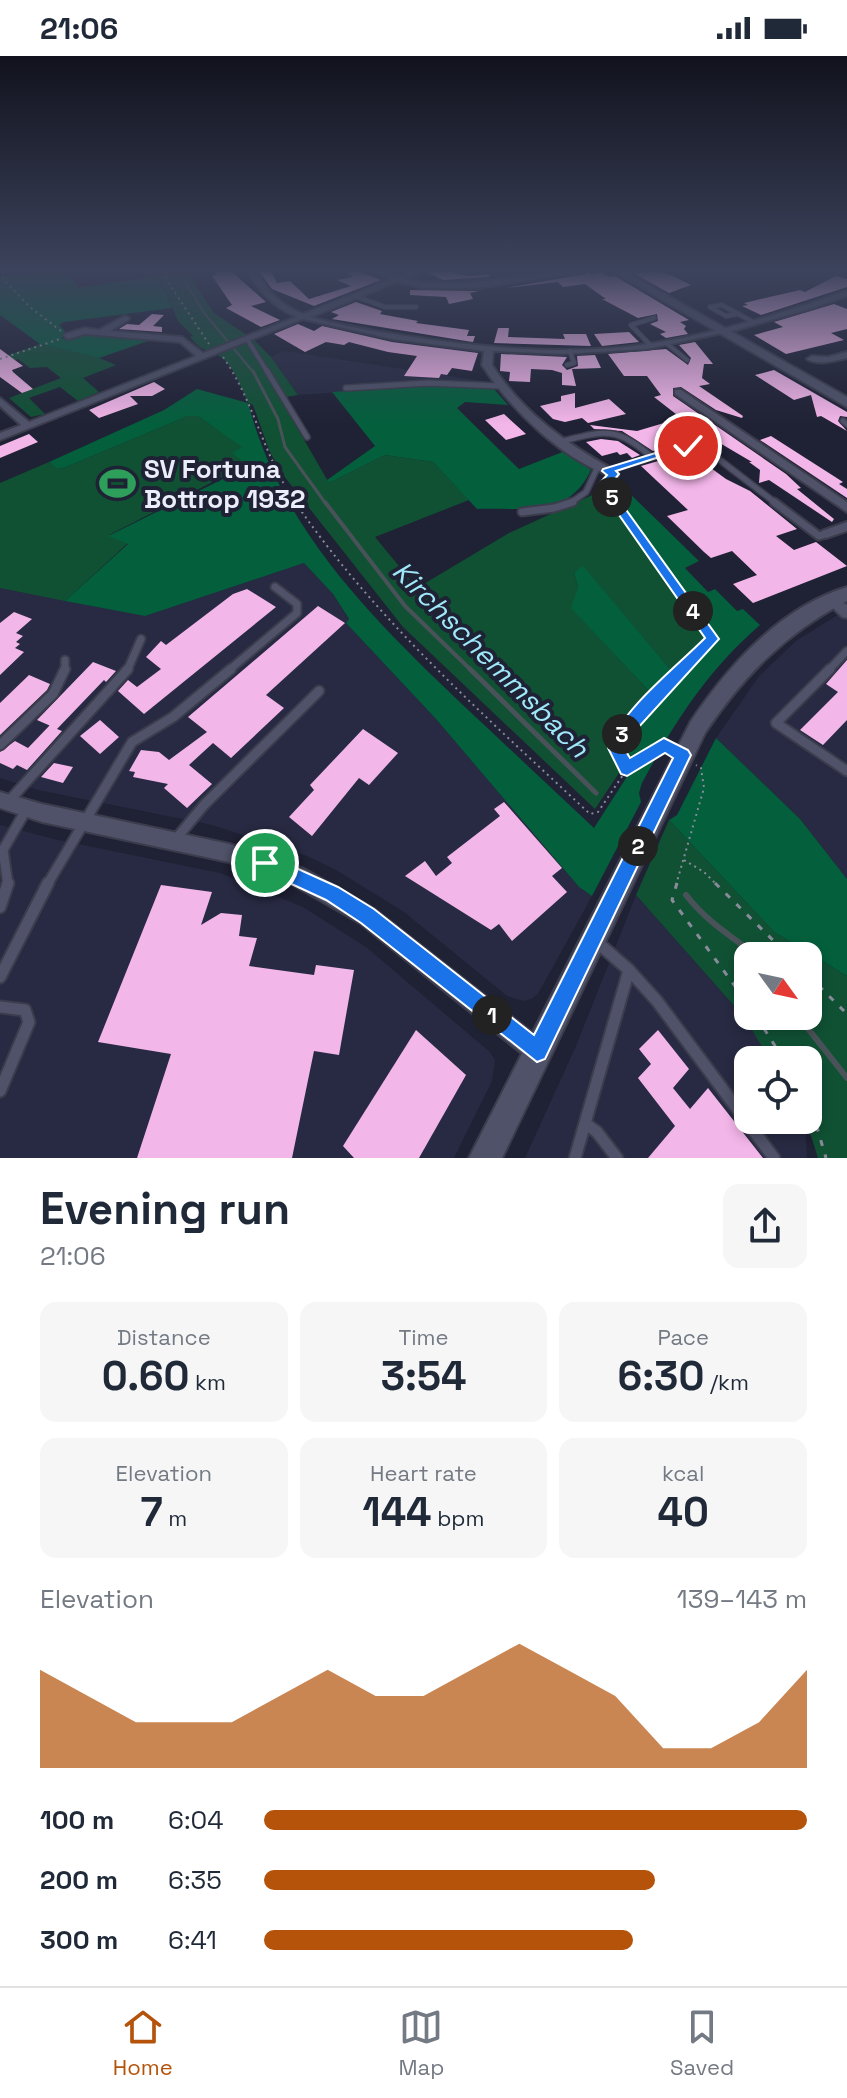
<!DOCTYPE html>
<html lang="en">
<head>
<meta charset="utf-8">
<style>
  :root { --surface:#fff; --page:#f6f6f7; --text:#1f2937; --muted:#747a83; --line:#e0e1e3; --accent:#b45309 }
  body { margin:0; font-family:"Space Grotesk",sans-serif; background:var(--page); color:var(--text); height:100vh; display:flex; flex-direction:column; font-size:30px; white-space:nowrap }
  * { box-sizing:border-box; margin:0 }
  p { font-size:26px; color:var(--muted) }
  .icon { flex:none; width:44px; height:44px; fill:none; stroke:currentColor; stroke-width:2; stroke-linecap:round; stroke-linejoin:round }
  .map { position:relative; height:1102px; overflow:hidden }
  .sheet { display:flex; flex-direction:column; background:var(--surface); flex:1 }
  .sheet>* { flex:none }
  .needle { width:52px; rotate:123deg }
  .tools { position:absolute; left:734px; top:886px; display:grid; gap:16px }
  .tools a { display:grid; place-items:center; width:88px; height:88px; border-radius:16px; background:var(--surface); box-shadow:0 4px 12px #0003; font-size:40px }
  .pin { position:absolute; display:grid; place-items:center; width:68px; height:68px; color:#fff; margin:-34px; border:4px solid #fff; border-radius:50%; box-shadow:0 2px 8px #0007 }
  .km { position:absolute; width:40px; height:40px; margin:-20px; border-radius:50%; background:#222; color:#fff; font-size:22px; line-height:40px; text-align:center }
  .round { display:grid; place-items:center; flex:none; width:84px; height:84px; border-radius:16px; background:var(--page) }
  .overview { display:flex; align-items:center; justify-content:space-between; height:136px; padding:0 40px }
  h1 { font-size:44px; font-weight:700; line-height:60px }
  .metrics { display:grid; grid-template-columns:repeat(3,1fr); gap:12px; height:136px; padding:8px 40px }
  .metrics div { display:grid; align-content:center; border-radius:16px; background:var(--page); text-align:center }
  .metrics b { font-size:40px; font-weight:700 }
  .metrics small { font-size:22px; font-weight:400 }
  .metrics p { font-size:22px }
  .chart { height:224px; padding:16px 40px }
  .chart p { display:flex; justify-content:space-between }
  .chart svg { width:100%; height:144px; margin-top:8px; fill:var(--accent); opacity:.7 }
  ul { padding:0 40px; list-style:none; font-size:26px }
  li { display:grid; grid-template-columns:128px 96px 1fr; align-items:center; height:60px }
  li i { height:20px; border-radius:10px; background:var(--accent) }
  .status { display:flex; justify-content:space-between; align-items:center; height:56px; padding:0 40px; background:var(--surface); direction:ltr }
  .status svg { height:22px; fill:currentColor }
  .tabs { display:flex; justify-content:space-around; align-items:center; height:112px; border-top:2px solid var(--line); background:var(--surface); font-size:22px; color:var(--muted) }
  .tabs a { display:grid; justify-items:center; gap:4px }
  .tabs .selected { color:var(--accent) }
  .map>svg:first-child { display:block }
  .built { fill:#272a42 }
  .green { fill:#105134; fill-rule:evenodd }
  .forest { fill:#035f3c }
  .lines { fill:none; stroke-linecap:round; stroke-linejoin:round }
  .stream-far4 { stroke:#495258; stroke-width:2 }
  .stream-far3 { stroke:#495258; stroke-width:3 }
  .stream-far2 { stroke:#495258; stroke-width:4 }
  .stream-far1 { stroke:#495258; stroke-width:5 }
  .stream { stroke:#495258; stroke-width:6 }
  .building { fill:#f3b6e9 }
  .service-far4-casing { stroke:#3b3c4c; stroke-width:6 }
  .service-far3-casing { stroke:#3b3c4c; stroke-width:8 }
  .service-far2-casing { stroke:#3b3c4c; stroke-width:11 }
  .service-far1-casing { stroke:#3b3c4c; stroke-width:13 }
  .service-casing { stroke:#3b3c4c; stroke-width:15 }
  .minor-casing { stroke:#3b3c4c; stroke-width:4 }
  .tertiary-casing { stroke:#3b3c4c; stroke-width:4 }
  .secondary-casing { stroke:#3b3c4c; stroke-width:4 }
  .path-far1 { stroke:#898b9b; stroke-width:2; stroke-dasharray:2 4; stroke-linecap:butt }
  .path { stroke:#898b9b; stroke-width:3; stroke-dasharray:6 9; stroke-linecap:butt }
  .service-far4 { stroke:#4f5268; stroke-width:4 }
  .service-far3 { stroke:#4f5268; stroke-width:5 }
  .service-far2 { stroke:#4f5268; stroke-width:7 }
  .service-far1 { stroke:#4f5268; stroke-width:9 }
  .service { stroke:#4f5268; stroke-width:11 }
  .minor { fill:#4f5268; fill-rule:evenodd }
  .tertiary { fill:#4f5268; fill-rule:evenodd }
  .secondary { fill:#4f5268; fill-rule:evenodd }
  .route { fill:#1a73e8; stroke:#fff; stroke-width:2 }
  .labels { text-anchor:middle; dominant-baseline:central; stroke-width:8; stroke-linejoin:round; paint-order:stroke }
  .poi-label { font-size:26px; font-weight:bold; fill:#ebedfa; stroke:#1f2134; text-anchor:start }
  .water-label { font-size:28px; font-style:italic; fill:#9fe8f9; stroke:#1f2134 }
</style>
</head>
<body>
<div class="status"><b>21:06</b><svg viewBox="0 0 49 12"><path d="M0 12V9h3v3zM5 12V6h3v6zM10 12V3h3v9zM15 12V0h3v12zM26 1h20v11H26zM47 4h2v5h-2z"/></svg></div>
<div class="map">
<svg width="847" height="1102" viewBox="0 0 847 1102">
  <rect width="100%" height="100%" fill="#1f2134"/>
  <g class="built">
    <polygon points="284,295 489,326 494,333 437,329 298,339 271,301"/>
    <polygon points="304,507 333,538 349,564 346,567 436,663 579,831 592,840 538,938 531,943 523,945 507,940 404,856 336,814 307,800 212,769 38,734 0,722 0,532 145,560"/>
    <polygon points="847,553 847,823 800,763 716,682 759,620 796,585"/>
    <polygon points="0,769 54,783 220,817 303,851 366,891 490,996 495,1004 492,1025 454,1102 0,1102"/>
    <polygon points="636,839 744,961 770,1004 748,1004 748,1064 805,1064 807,1102 525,1102 576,990"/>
  </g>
  <g class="green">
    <path d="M157 215H192L191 222 214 257 254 284 271 301 298 339 280 342 329 427 385 399 433 406 469 444 375 481 417 532 509 477 601 435 706 582 671 614 583 511 574 516 578 531 572 552 652 638 611 685 621 714 595 753 403 571 280 415 269 394 253 349 248 347C241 331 233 306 216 298 200 291 202 295 190 281L193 280 178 265Z"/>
    <polygon points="40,288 99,302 116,309 83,322 99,336 78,345 60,331 29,342 45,358 31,361 9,342 61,322 47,311 30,312 18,303 0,309 0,302"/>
    <polygon points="188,360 198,360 243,391 233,397 250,410 228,418 109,479 128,487 65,545 0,532 0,427 49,406 57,413 66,411"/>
    <path d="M669 764 774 876 847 920V1102H818L806 1064 808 1004H770L744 961 636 839ZM748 900H808V960H748Z"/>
  </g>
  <g class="forest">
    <polygon points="67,215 78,232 158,220 172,252 64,266 59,269 65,275 62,283 83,276 151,284 99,302 40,288 0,259 0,220"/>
    <path d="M437 329 494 333 508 349 465 346 457 352 519 413 565 395 591 414C568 463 524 451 477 453L433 406 385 399 329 427 327 424 375 390 332 336Z"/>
    <path d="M197 333 248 347C282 475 372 562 465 651 508 691 551 732 594 772L628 719 610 685 652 638 571 552 578 531 574 516 583 510 671 614 706 582 601 435 619 427 699 505 685 512 708 536 715 533 737 555 743 553 760 569C707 615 674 667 642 727L639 737 641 746 592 840 579 831 436 663 346 567 349 563 333 538 304 507 145 560 65 545 128 488 108 480 249 410 232 397 242 391 198 360H188L66 411 57 413 49 406 164 354Z"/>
    <polygon points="716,682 800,763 847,823 847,920 774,876 669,764 677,759"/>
  </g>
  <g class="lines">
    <polyline class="stream-far4" points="178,215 205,258 254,317"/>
    <polyline class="stream-far3" points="253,315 278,363 285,391 326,448"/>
    <polyline class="stream-far2" points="325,446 405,550 472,615"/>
    <polyline class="stream-far1" points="470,613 596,737"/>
    <g class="stream">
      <path d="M686 839C707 866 730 879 757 900"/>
      <polyline points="798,960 847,1022"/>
    </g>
  </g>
  <g class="building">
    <polygon points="215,215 231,215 266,246 251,250 280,264 261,271 226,252 232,249 212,220 216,219"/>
    <polygon points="259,215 271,215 277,227 290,225 309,243 351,230 337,224 353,221 346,215 358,215 381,224 314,250 272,233"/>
    <polygon points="425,215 447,215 468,220 490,218 489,221 443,224"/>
    <polygon points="589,215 590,218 601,216 610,221 615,220 689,264 680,266 686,270 684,273 688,278 666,282 660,278 666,276 650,268 658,265 657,258 638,262 602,243 606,243 585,228 563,231 558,226 505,232 586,218"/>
    <polygon points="659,216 673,220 691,229 669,237 633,217"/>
    <polygon points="836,220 847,223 847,231 761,259 742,250 748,249 744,247 800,234 805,236"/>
    <polygon points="410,234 478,235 484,234 470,237 473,243 449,248 446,241 410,239"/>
    <polygon points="356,246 382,255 380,258 418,265 416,267 469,274 467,280 475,280 473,286 466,285 332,263 339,259 331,256"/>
    <polygon points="834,248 847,253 847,273 831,277 844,284 786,298 754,279 783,271 774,266"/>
    <polygon points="152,258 164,259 153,270 162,271 162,276 119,273 127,268 139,269"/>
    <polygon points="298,268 314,275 322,270 392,286 478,297 472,315 452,312 447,319 441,318 439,322 404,320 417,300 388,296 349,286 344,289 326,286 305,296 274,278"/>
    <polygon points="498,272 509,272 508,281 565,283 563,278 586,278 591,290 494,287"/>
    <polygon points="629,276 639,286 602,290 594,278"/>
    <polygon points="695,286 713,308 704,308 702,322 710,328 699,330 743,360 742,362 716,354 681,331 673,332 673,340 786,418 801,432 797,433 834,463 832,466 769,424 759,427 760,414 749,406 752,406 701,376 676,382 681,386 653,395 622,375 594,373 590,369 637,375 681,362 654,341 661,339 647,320 624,320 608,298 666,293 688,309 691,302 679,289"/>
    <polygon points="0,293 23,310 12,314 13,316 33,333 22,337 0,321"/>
    <polygon points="501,298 567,301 562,309 567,314 578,310 577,300 595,299 601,312 572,313 576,330 562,329 562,317 552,314 531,313 530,326 509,325 510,316 500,315"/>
    <polygon points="774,314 847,356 847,361 840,360 838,365 847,375 821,360 817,361 811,339 794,344 755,319"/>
    <polygon points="154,326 165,333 152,340 130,340 138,348 99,362 89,354"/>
    <polygon points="575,337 575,352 609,343 626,358 588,367 582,362 565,366 553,363 540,350 561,345 561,340"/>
    <polygon points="504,358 526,378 506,384 485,364"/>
    <polygon points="29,378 38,386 0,402 0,390"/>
    <polygon points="771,380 843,426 839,428 847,433 847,442 760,384"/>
    <polygon points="601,383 618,385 640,399 632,402 627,397 620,399 617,396 602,400 586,386"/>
    <polygon points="689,396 726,423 750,435 797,473 776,480 794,494 816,486 847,510 753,547 733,528 757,519 732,495 711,502 704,496 667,460 688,454 641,410"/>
    <polygon points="247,533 276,551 144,658 118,635 128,624 137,631 161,613 146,601 161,585 166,589 233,538"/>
    <polygon points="318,550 345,567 266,639 284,652 231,702 213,687 189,709 212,728 187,752 164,732 168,728 133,721 135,716 129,715 141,694 159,696 169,704 207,676 188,661"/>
    <polygon points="14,556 32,563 16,577 23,580 16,586 20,588 15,592 24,596 0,619 0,567"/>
    <polygon points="847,604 847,664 823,689 800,674 838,636 826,628"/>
    <polygon points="93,606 116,615 106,626 104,624 57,673 62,675 27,714 17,709 13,713 0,707 0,696 15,685 28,692 50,669 53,671 37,664"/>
    <polygon points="29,619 50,628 47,634 0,679 0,647"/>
    <polygon points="100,664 119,681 100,698 80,680"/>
    <polygon points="363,673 398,697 369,729 359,722 312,780 289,761 314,734 310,729"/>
    <polygon points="54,707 73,711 63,727 41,721"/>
    <polygon points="504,746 562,812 552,820 567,836 512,885 499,868 491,874 405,820 425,805 436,820 452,807 447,801 500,760 494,753"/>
    <polygon points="161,829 212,836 201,869 221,857 242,859 239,880 257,882 249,910 314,919 316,909 354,914 339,999 314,995 292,1102 137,1102 171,998 98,986"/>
    <polygon points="416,974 466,1019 419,1102 354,1102 343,1090"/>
    <polygon points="658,974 689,1013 673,1032 690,1053 708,1032 763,1102 648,1102 675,1070 638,1022 651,1008 639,993"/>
  </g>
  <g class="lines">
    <defs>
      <g id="service-far4">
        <polyline points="355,240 385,251 416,251"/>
        <polyline points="737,258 726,260 710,251 722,249 753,266"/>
        <polyline points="247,283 268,317"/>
        <polyline points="666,287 687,304"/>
        <polyline points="651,290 631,269 654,262"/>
        <polyline points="567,309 574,307 570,295"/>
      </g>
      <g id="service-far3">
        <polyline points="267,315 307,381"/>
        <polyline points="346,332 428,327 501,330"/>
        <polyline points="843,365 847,368"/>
        <path d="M563 385C607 374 616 371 652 401"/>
        <polyline points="607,415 688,390 703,391 777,448"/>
        <polyline points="569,448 586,436 598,410"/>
      </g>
      <g id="service-far2">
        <polyline points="774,446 819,480 826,478"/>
        <polyline points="522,456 554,452 573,446"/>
        <polyline points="65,615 65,604"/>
        <polyline points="127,615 141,583"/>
        <polyline points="228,615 297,557 297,548 275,531"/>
        <polyline points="828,615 847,595"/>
      </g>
      <g id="service-far1">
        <polyline points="830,613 776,667 847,715"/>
        <polyline points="0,689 53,638 65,613"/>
        <polyline points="9,745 128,613"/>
        <polyline points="175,784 204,749 319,635"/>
        <polyline points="8,829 3,794 26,754"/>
        <polyline points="47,829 132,686 173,661 231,613"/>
      </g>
      <g id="service">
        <polyline points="0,851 8,827"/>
        <polyline points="629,914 657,945 774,1102"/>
        <polyline points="0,921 48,827"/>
        <polyline points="0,951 25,954 29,966 0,1035"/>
        <polyline points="586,1068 597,1076 617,1102"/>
        <polyline points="575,1102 629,914 597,886"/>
      </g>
      <g id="minor">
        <path d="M248 215H256C266 236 282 249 303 258L391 223 375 215H385L397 221 412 215H422L404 223C466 236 524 215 586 215L478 232H423L397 226 311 261C341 270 374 275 406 280 485 292 568 300 648 288 716 278 782 257 847 235V240L810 253 736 274 647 293 562 298 493 295 492 309C523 357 568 389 618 416V420L614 421C562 404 511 354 482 309L484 295 392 283 303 263 0 384V377L21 369 0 350V342L29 366 196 300 180 286 85 278 68 283 64 280 65 278 85 272 99 274 125 260 129 262 128 264 110 275 182 281 203 297 296 261C274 251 258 236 248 215Z"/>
        <path d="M847 296V302C834 305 819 310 807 303L812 300 828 301Z"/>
        <polygon points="675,334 681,334 847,446 847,456 675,338"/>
        <polygon points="847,466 847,475 826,482 820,478 822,475"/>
        <polygon points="832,539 847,549 847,562 842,561 825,544"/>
        <polygon points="0,736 42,748 229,788 304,813 374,853 545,987 548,995 545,1003 537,1006 529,1003 360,867 292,828 229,806 42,766 0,752"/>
      </g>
      <path id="tertiary" d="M847 531V545C786 577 743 620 705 677L502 1102H469L691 665C728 610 781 551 847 531Z"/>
      <polygon id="secondary" points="612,215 624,215 847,341 847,351"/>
    </defs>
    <use href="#service-far4" class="service-far4-casing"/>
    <use href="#service-far3" class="service-far3-casing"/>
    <use href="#service-far2" class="service-far2-casing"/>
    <use href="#service-far1" class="service-far1-casing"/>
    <use href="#service" class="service-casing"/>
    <use href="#minor" class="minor-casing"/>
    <use href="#tertiary" class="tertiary-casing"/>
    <use href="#secondary" class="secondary-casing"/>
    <g class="path-far1">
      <polyline points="3,215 3,223 30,251 61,275"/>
      <polyline points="165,215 168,226 209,288"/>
      <path d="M223 301C254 345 263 398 293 443 375 564 484 659 590 758L598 756 627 713 664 689 670 692"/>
      <polyline points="0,303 60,283"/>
      <path d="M608 424 603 429 713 583C679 616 637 648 616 692L626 712"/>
      <polyline points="684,804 704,816 717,829"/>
      <polyline points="676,829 704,732 701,712 696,709"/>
    </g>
    <g class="path">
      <polyline points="677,827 672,844 748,948"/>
      <polyline points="715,827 789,900"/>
      <polyline points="808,919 847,958"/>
      <polyline points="756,960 784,1004"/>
      <polyline points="808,1041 826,1102"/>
    </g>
    <use href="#service-far4" class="service-far4"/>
    <use href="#service-far3" class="service-far3"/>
    <use href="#service-far2" class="service-far2"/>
    <use href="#service-far1" class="service-far1"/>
    <use href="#service" class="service"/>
    <use href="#minor" class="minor"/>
    <use href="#tertiary" class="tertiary"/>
    <use href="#secondary" class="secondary"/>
  </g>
  <linearGradient id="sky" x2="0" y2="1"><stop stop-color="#11121d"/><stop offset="0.58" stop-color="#3c435c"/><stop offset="1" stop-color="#3c435c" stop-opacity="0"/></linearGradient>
  <rect width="847" height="369" fill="url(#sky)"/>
  <path class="route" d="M685 388 693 390 616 415 619 418 609 430 719 583 626 685 624 692 630 702 664 682 688 694 691 699 545 1003 537 1006 361 867 326 844 259 813 256 807 259 800 265 798 338 831 374 853 534 979 673 702 665 697 627 720 621 718 608 692C623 652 674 613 705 582L598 429 607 419 602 415 603 413Z"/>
  <defs>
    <symbol id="stadium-bare" viewBox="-9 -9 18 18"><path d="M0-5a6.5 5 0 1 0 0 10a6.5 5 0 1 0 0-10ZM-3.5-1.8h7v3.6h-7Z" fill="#2e9e5b" stroke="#1f2134" stroke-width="2.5" paint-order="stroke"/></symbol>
  </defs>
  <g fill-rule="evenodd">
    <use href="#stadium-bare" x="92" y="402" width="51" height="51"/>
  </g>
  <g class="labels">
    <g class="poi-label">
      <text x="144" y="413">SV Fortuna<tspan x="144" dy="30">Bottrop 1932</tspan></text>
    </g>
    <g class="water-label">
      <text transform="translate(491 603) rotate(45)">Kirchschemmsbach</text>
    </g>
  </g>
</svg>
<div class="tools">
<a><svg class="needle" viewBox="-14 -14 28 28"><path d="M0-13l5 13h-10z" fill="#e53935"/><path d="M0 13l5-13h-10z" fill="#747a83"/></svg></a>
<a><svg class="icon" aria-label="locate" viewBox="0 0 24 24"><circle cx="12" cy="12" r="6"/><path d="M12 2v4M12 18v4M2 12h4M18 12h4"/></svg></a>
</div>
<div class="pin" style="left:265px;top:807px;background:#1e9e55"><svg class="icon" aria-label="arrive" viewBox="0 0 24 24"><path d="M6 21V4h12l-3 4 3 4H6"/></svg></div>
<div class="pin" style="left:688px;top:390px;background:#d93025"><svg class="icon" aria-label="check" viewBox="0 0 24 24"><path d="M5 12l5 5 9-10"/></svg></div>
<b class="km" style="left:492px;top:959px">1</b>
<b class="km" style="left:638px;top:790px">2</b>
<b class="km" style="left:622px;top:678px">3</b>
<b class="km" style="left:693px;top:555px">4</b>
<b class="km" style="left:612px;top:441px">5</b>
</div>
<section class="sheet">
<div class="overview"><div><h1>Evening run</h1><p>21:06</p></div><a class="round"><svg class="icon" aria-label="share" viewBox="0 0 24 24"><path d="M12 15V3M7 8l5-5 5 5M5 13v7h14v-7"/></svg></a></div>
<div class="metrics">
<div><p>Distance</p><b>0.60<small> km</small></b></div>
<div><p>Time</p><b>3:54</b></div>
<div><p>Pace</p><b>6:30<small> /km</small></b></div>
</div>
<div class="metrics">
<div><p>Elevation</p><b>7<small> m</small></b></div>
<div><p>Heart rate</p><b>144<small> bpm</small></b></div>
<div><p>kcal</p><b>40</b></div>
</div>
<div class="chart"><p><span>Elevation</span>139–143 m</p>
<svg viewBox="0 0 160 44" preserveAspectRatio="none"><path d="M0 44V14L10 22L20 30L30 30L40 30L50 22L60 14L70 22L80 22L90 14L100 6L110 14L120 22L130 38L140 38L150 30L160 14V44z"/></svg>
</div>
<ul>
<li><b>100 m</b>6:04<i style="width:100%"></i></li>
<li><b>200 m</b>6:35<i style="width:72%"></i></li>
<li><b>300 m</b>6:41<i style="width:68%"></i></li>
</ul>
</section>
<nav class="tabs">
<a class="selected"><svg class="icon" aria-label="home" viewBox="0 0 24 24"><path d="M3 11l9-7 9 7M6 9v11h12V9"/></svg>Home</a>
<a><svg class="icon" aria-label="map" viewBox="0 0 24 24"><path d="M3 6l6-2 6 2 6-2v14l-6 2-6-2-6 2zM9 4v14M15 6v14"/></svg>Map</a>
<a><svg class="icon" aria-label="saved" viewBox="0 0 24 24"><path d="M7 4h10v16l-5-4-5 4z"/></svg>Saved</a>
</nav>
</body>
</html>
